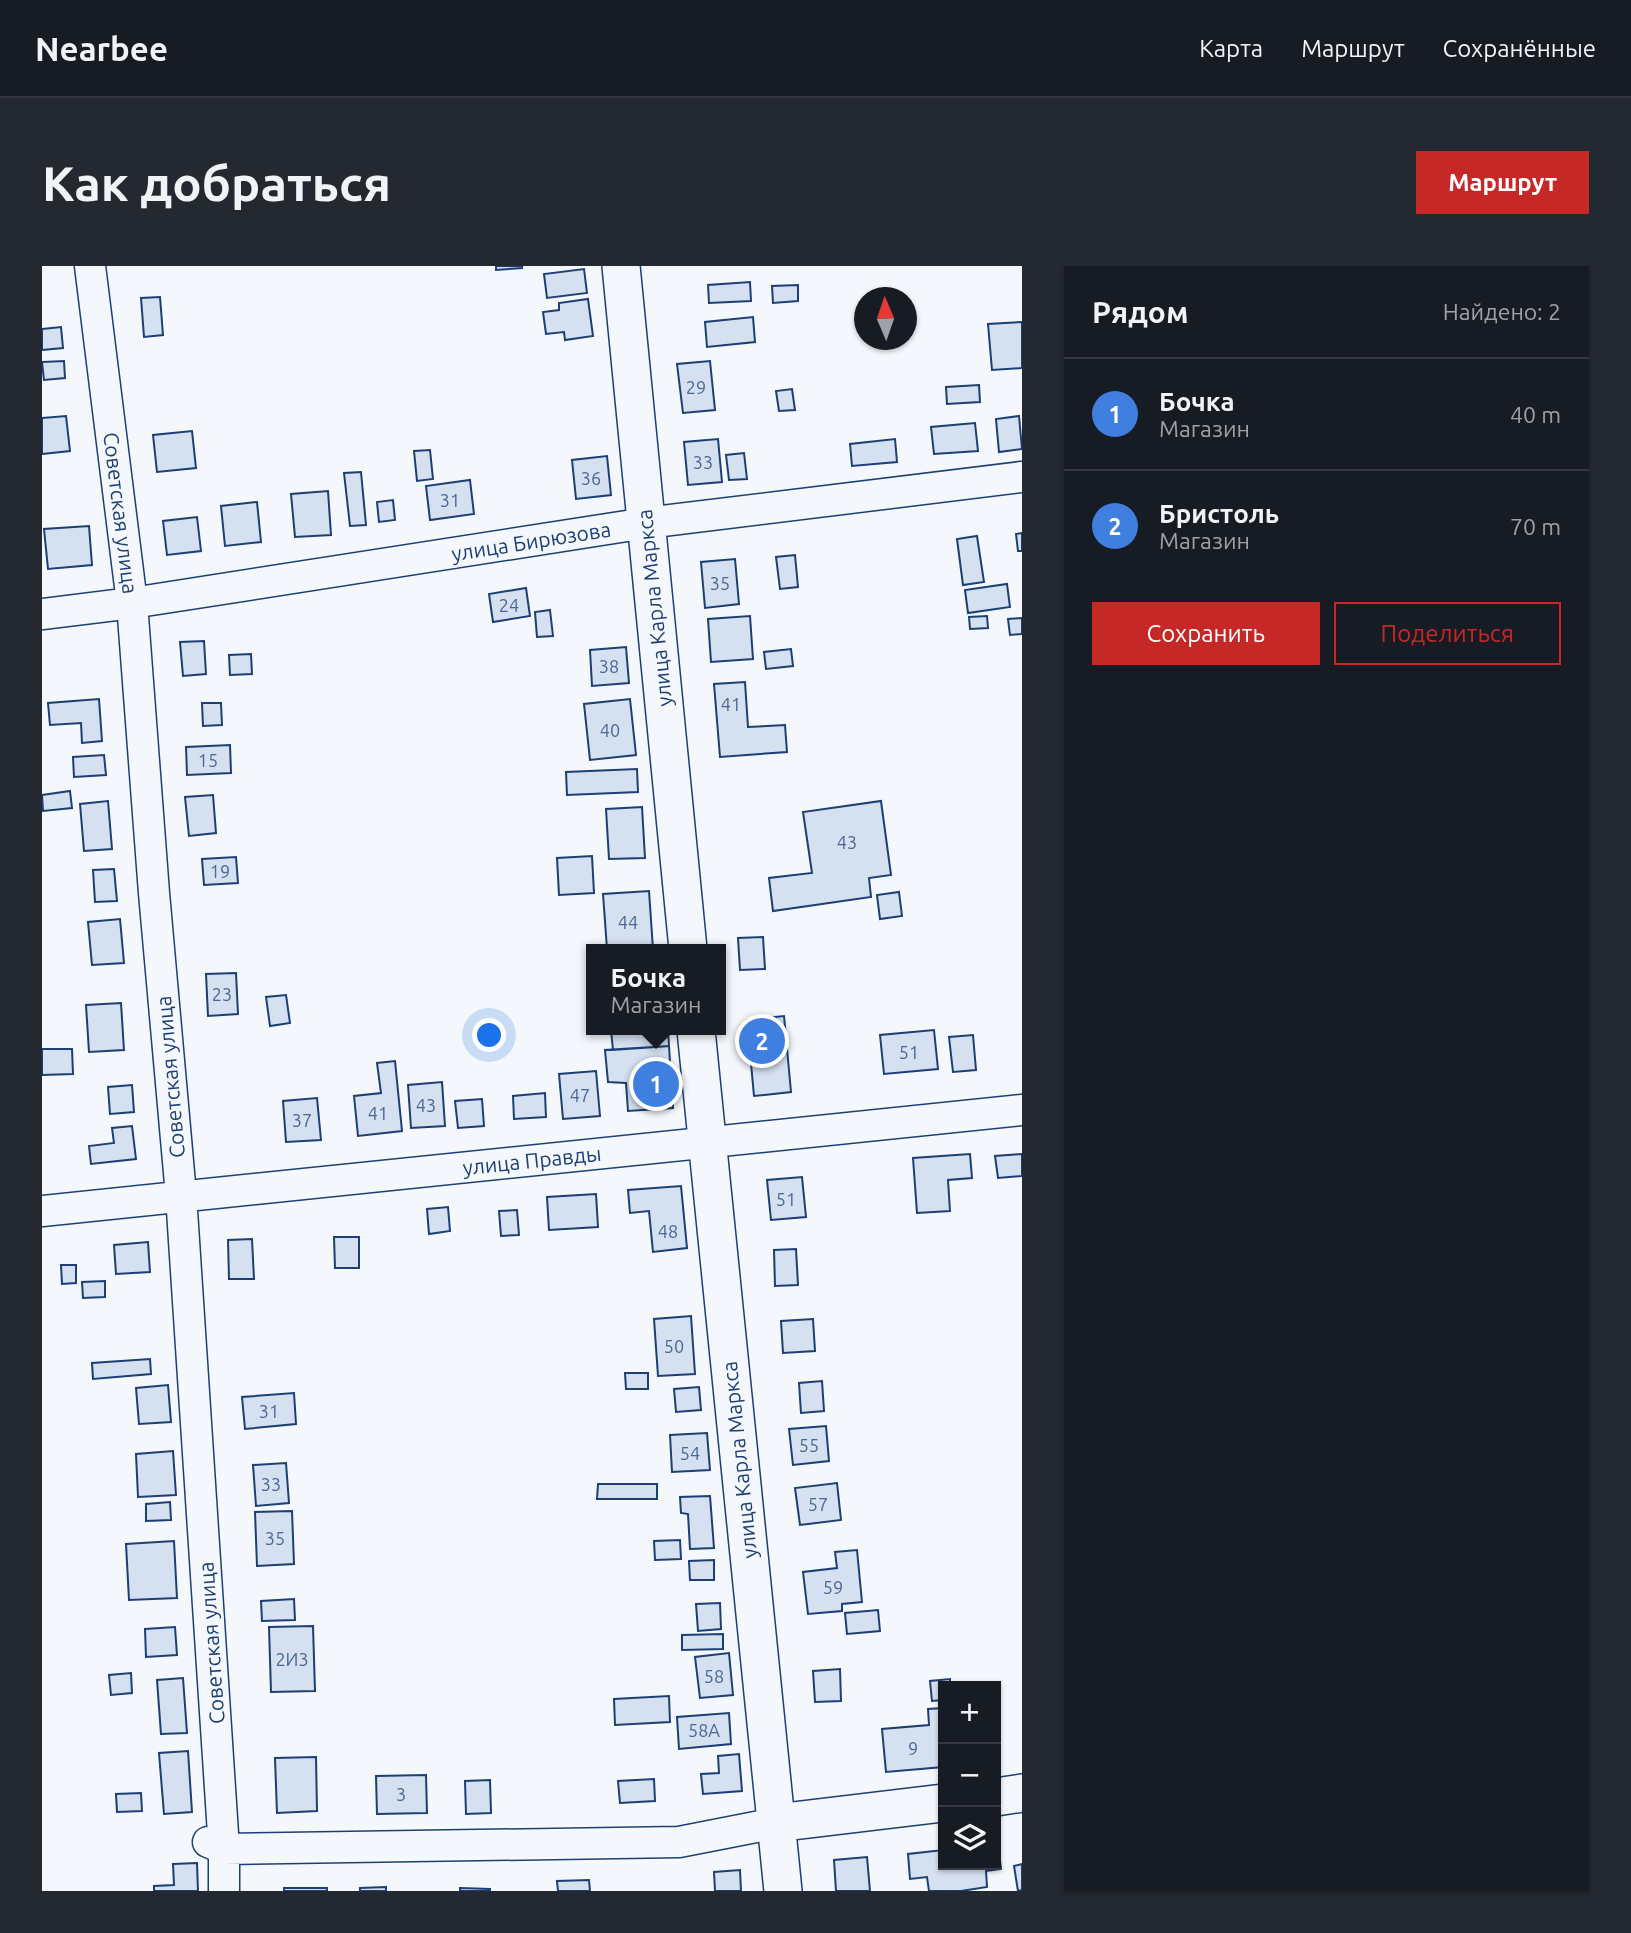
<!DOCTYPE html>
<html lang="ru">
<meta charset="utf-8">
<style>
body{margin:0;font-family:Ubuntu,sans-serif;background:#242831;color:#f1f3f6}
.controls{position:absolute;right:21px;bottom:21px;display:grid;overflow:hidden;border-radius:0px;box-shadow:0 2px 5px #0004}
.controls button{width:63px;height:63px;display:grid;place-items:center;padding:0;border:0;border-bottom:2px solid #363941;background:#171b24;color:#f1f3f6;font:35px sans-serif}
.compass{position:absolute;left:812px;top:21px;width:63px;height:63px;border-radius:50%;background:#171b24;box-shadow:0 2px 5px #0004;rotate:358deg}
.you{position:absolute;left:448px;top:770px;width:24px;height:24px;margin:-18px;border:5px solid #fff;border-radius:50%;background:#1a73e8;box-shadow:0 0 0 10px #1a73e833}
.badge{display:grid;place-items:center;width:46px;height:46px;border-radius:50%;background:#c62828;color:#fff;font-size:23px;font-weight:700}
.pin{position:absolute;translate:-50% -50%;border:4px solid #fff;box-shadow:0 2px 7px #0006}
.popup{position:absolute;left:544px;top:678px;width:140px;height:91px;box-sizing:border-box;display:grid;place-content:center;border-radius:0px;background:#171b24;filter:drop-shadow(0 2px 5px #0005);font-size:23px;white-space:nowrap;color:#9ea1a6}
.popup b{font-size:26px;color:#f1f3f6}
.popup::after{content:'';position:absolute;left:50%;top:100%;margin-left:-14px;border:14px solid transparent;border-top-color:#171b24}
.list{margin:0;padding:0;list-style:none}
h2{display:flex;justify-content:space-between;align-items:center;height:91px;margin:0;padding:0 28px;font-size:30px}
h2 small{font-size:23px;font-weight:400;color:#9ea1a6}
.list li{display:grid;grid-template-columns:46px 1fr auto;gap:21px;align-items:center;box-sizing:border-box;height:112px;padding:0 28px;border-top:2px solid #363941}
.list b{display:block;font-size:26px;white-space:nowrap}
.list p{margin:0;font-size:23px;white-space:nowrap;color:#9ea1a6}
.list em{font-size:23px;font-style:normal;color:#9ea1a6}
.actions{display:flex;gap:14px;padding:21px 28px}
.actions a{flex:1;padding:16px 0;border:2px solid #c62828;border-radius:0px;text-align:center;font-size:24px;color:#c62828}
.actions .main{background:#c62828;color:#fff}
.icon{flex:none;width:38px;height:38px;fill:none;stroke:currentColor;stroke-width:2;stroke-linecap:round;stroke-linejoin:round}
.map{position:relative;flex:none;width:980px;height:1625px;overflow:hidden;border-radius:0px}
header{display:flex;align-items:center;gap:42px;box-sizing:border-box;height:98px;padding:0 35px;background:#171b24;border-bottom:2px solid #363941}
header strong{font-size:33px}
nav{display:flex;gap:38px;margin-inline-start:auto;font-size:24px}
.intro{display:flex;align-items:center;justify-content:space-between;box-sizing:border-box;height:168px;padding:0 42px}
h1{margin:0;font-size:49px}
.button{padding:18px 32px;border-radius:0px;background:#c62828;color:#fff;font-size:24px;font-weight:700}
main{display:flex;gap:42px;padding:0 42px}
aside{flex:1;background:#171b24;border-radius:0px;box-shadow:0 2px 5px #0004}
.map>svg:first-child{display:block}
.building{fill:#d5e0f0;stroke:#1d3f73;stroke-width:2}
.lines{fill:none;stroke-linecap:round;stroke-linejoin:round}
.minor-casing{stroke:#1d3f73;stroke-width:33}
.major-casing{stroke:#1d3f73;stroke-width:40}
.minor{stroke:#f4f7fb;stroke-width:30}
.major{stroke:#f4f7fb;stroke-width:37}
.labels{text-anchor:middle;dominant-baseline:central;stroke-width:5;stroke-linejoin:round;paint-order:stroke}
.number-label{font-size:18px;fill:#4b6792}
.street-label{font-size:21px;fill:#1d3f73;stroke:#f4f7fb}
</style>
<header>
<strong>Nearbee</strong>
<nav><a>Карта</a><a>Маршрут</a><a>Сохранённые</a></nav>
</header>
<div class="intro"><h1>Как добраться</h1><a class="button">Маршрут</a></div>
<main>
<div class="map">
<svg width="980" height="1625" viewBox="0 0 980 1625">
<rect width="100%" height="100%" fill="#f4f7fb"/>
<path class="building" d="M454,0h26v2l-26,2z
M542,3l3,24 -40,5 -3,-24z
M708,16l1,19 -42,2 -1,-18z
M756,19v16l-25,2 -1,-17z
M118,31l3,38 -19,2 -3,-39z
M546,33l5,37 -28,4 -1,-8 -18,2 -3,-22 16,-2v-7z
M711,51l2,25 -48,5 -2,-25z
M980,56v46l-30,2 -4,-46z
M19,61l2,21 -21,2v-21z
M22,95l1,17 -21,2 -2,-18z
M668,95l5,49 -32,3 -6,-49z
M937,119l1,17 -33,2 -1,-17z
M750,123l3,21 -16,1 -3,-20z
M24,150l4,35 -28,3v-36z
M977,150l3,33 -23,3 -3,-33z
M933,157l3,28 -44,3 -3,-27z
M150,165l4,37 -39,4 -4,-37z
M676,173l4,43 -34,3 -4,-43z
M853,173l2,23 -45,4 -2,-22z
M388,184l3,29 -16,2 -3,-30z
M702,187l3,26 -18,1 -3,-25z
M565,190l4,39 -35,4 -4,-39z
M319,206l5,53 -16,1 -6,-53z
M428,214l4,34 -44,6 -4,-34z
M286,225l3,44 -36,2 -4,-43z
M351,234l2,20 -16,2 -2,-20z
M215,236l4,40 -36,4 -4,-40z
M155,251l4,34 -34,4 -4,-34z
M47,260l3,39 -44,4 -4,-40z
M980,267v18h-4l-2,-17z
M935,270l7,46 -21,3 -6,-46z
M753,289l3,32 -18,2 -4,-32z
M693,293l4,45 -34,4 -4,-46z
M965,318l3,23 -42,6 -3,-23z
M484,322l4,28 -37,6 -4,-28z
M508,344l3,26 -16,1 -2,-25z
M708,350l3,43 -42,3 -3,-43z
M945,350l1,12 -18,1 -1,-12z
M980,352v16l-12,1 -2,-16z
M162,375l2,33 -23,2 -3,-34z
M584,381l3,36 -37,3 -2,-36z
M749,383l2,17 -27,3 -2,-17z
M209,388l1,20 -22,1 -1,-20z
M703,416l3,45 37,-2 2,27 -67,5 -6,-73z
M57,433l3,42 -20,2 -1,-20 -31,2 -2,-22z
M588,433l6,56 -46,5 -6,-56z
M160,437h19l1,22 -19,1z
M188,479l1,28 -44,2 -1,-28z
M62,489l2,20 -32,2 -1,-20z
M595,503l1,23 -71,3 -1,-23z
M28,525l2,17 -29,3 -1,-16z
M171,529l3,38 -27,3 -4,-39z
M66,535l4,48 -28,2 -4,-47z
M839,535l10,74 -22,3 2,19 -98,14 -4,-33 43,-5 -9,-61z
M600,541l3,51 -36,1 -3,-50z
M550,590l2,37 -35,2 -2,-37z
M194,591l2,26 -34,2 -2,-26z
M72,603l3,32 -22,1 -2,-32z
M607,625l4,58h-46l-4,-55z
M857,626l3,24 -22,3 -3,-24z
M78,653l4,44 -32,2 -4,-43z
M721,671l2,32 -25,1 -2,-32z
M194,707l2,41 -30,2 -2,-42z
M244,729l4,28 -20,3 -4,-29z
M79,737l3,47 -35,2 -3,-47z
M742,750l7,76 -37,4 -7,-76z
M569,764h57l1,16 -56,4z
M892,764l4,39 -54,5 -4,-39z
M931,769l3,35 -23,2 -4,-35z
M627,780l4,62 -45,3 -2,-28 -18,-1 -3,-32z
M0,783h30l1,25 -31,1z
M353,795l7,70 -44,5 -4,-40 27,-3 -4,-30z
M554,805l4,45 -37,3 -4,-45z
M400,816l3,44 -34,2 -3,-43z
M90,819l2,27 -24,2 -2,-27z
M503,827l1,24 -32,2 -1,-23z
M275,832l4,42 -35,2 -3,-41z
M440,833l2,27 -26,2 -3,-27z
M90,860l4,33 -45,5 -2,-18 25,-3 -2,-15z
M928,888l2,24 -24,2 2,31 -33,2 -4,-55z
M980,888v22l-24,2 -3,-22z
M760,911l4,40 -35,3 -4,-40z
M639,920l6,62 -34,4 -4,-41 -19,2 -2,-23z
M554,928l2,33 -49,3 -2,-33z
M406,941l2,24 -21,3 -2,-25z
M475,944l2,25 -18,1 -2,-25z
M292,971h25v31h-24z
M210,973l2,40h-25l-1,-39z
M106,976l2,30 -34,2 -2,-29z
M754,983l2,36 -23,1 -1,-36z
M19,999h15v18l-14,1z
M63,1015v16l-22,1 -1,-16z
M649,1050l4,58 -37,2 -4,-57z
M771,1053l2,32 -32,2 -2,-32z
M108,1093l1,15 -58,5 -1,-16z
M583,1107h23v16h-22z
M780,1115l2,30 -23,2 -2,-30z
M126,1119l3,37 -32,2 -3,-36z
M657,1121l2,23 -25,2 -2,-23z
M252,1127l2,31 -51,5 -3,-32z
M784,1160l3,35 -36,4 -4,-36z
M665,1167l3,37 -38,2 -2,-37z
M131,1185l3,44 -38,2 -2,-43z
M244,1197l3,40 -33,3 -3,-41z
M795,1217l4,37 -41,5 -5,-37z
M556,1218h59v15h-60z
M668,1230l4,52 -24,1 -2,-35 -7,-1 -1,-16z
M128,1236l1,18 -25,1v-17z
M250,1245l2,53 -37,2 -2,-54z
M638,1274l1,19 -26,1 -1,-19z
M132,1275l3,57 -48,2 -3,-56z
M815,1284l5,52 -20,2v7l-34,3 -5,-42 34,-4 -2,-16z
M672,1294v20h-24l-1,-19z
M252,1333l1,21 -33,1 -1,-20z
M678,1337l1,26 -23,2 -2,-27z
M836,1344l2,21 -33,3 -2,-21z
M271,1360l2,65 -44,1 -2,-65z
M133,1361l2,28 -31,2 -1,-28z
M681,1368v15l-41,1v-15z
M687,1387l4,42 -33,3 -5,-41z
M798,1403l1,32 -26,1 -2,-31z
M89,1407l1,20 -21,2 -2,-20z
M141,1412l4,55 -26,1 -4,-54z
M908,1413v7h-7v14l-11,1 -2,-20z
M627,1430l1,26 -55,3 -1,-26z
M901,1442v59l-57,5 -4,-43 47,-4 -1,-16z
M687,1447l2,31 -52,5 -2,-32z
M146,1485l4,61 -28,2 -5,-61z
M697,1488l3,37 -39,3 -2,-20 18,-1 -1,-17z
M274,1491l1,54 -40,2 -2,-55z
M384,1509l1,38 -50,1 -1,-38z
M612,1513l1,22 -35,2 -2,-22z
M448,1514l1,33 -25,1 -1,-33z
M99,1527l1,18 -25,1 -1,-18z
M954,1578h2l3,25 -15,2 1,16 -26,4h-32l-2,-14 -17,2 -2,-25 35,-4v15h53z
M825,1591l3,34h-34l-2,-31z
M155,1597l1,28h-44v-5l20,-1 -1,-21z
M980,1598v26l-4,1 -4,-25z
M698,1604l1,21h-26l-1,-19z
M547,1614l1,11h-32l-1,-10z
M344,1621v4h-26v-3z
M242,1622h43v3h-43z
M418,1622l30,1v2h-30z"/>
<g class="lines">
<defs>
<path id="minor" d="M48,0l42,337 22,290 27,302 43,654v42
M0,348l90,-11 514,-80 376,-46
M0,945l980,-101
M166,1576l16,7 455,-7 97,-19"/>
<path id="major" d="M579,0l67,683
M654,764l87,861
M954,1531l26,-4
M734,1557l167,-20"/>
</defs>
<use href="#minor" class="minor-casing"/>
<use href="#major" class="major-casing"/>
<use href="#minor" class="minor"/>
<use href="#major" class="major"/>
</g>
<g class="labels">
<g class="number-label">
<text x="654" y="121">29</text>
<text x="661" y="196">33</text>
<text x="549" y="212">36</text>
<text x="408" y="234">31</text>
<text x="678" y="317">35</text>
<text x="467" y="339">24</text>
<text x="567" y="400">38</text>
<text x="689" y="438">41</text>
<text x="568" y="464">40</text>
<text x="166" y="494">15</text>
<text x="805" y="576">43</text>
<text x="178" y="605">19</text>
<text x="586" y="656">44</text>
<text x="180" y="728">23</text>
<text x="867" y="786">51</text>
<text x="538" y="829">47</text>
<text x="384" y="839">43</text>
<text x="336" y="847">41</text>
<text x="260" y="854">37</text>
<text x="744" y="933">51</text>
<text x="626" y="965">48</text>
<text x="632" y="1080">50</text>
<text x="227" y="1145">31</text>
<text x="767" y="1179">55</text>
<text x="648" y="1187">54</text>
<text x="229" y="1218">33</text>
<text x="776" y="1238">57</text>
<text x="233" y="1272">35</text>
<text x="791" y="1321">59</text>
<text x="250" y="1393">2И3</text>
<text x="672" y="1410">58</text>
<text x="662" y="1464">58А</text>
<text x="871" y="1482">9</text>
<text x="359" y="1528">3</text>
</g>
<g class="street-label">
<text transform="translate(79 247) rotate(83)">Советская улица</text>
<text transform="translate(489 275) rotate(-9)">улица Бирюзова</text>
<text transform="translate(612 342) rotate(-96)">улица Карла Маркса</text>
<text transform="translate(128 811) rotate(-95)">Советская улица</text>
<text transform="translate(490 894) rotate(-6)">улица Правды</text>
<text transform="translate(697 1194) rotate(-96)">улица Карла Маркса</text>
<text transform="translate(169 1377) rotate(-94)">Советская улица</text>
</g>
</g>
</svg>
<div class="controls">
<button>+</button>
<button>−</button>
<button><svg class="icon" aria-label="layers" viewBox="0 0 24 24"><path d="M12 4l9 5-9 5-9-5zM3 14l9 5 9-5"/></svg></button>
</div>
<svg class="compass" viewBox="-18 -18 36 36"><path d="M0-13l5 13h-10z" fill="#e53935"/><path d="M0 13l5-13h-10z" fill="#9ea1a6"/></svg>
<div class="you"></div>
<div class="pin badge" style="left:614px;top:818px;background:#3f7fe0">1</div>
<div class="popup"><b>Бочка</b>Магазин</div>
<div class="pin badge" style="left:720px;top:775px;background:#3f7fe0">2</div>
</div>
<aside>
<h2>Рядом<small>Найдено: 2</small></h2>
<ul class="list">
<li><span class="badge" style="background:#3f7fe0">1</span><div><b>Бочка</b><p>Магазин</p></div><em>40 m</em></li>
<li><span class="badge" style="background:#3f7fe0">2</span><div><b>Бристоль</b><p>Магазин</p></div><em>70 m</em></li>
</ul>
<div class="actions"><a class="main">Сохранить</a><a>Поделиться</a></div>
</aside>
</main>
